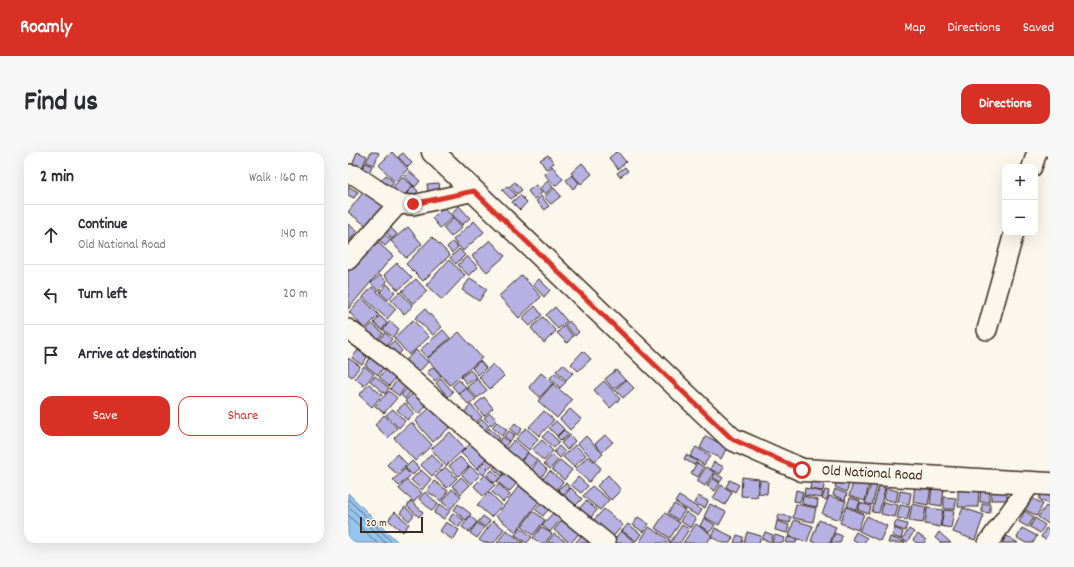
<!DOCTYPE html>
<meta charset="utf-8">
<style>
body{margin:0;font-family:Dekko,sans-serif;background:#f7f7f7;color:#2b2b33}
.controls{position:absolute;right:12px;top:12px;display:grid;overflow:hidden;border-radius:8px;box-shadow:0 4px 16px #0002}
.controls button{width:36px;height:36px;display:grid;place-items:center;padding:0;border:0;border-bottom:1px solid #e1e1e2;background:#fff;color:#2b2b33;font:20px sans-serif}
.scale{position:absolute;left:12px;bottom:10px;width:63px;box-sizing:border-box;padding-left:4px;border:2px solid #3b2a1e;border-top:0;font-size:11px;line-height:14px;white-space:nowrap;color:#3b2a1e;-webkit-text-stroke:3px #fbf7ec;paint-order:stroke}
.stop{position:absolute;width:12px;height:12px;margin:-9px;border:3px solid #d93025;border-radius:50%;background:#fff}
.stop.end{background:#d93025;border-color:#fff;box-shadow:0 1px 4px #0008}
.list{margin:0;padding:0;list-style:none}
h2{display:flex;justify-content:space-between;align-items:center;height:52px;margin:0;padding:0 16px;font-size:17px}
h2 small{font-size:13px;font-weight:400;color:#7c7c81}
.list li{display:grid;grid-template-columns:26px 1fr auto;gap:12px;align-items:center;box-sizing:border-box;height:60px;padding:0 16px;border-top:1px solid #e1e1e2}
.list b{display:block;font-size:15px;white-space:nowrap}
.list p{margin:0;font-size:13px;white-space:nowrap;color:#7c7c81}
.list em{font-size:13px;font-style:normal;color:#7c7c81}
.actions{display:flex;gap:8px;padding:12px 16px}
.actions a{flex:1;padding:9px 0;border:1px solid #d93025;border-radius:12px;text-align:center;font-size:14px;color:#d93025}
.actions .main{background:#d93025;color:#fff}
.icon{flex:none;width:22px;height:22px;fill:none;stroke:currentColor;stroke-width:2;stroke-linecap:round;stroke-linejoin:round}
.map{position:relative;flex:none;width:702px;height:391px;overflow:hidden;border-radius:12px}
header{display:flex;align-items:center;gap:24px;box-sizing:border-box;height:56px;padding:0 20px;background:#d93025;color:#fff}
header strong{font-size:19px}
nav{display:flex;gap:22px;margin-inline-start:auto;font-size:14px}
.intro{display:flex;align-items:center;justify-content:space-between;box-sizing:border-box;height:96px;padding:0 24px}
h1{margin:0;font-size:28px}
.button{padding:10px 18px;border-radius:12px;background:#d93025;color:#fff;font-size:14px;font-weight:700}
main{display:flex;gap:24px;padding:0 24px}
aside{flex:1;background:#fff;border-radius:12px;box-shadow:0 4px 16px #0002}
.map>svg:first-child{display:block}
.water{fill:#93c5ef;stroke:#70879b}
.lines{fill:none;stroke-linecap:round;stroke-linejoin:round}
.shore{stroke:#5e6872;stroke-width:1}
.building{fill:#b6b1e2;stroke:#3b2a1e}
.street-casing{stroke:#3b2a1e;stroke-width:22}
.secondary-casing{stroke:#3b2a1e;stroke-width:25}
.street{stroke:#fbf7ec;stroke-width:19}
.secondary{stroke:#fbf7ec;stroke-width:22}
.route{stroke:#d93025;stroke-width:5}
.labels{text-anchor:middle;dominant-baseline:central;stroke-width:3;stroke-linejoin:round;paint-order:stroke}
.street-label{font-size:15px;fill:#3b2a1e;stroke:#fbf7ec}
</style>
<header>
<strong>Roamly</strong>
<nav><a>Map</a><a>Directions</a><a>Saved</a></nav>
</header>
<div class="intro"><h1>Find us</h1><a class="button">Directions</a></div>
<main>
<aside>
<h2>2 min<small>Walk · 160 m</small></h2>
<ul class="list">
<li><svg class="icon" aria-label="ahead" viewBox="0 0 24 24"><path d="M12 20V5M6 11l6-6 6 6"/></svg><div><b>Continue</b><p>Old National Road</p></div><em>140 m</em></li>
<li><svg class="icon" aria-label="left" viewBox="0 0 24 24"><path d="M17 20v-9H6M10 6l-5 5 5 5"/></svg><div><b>Turn left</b></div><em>20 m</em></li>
<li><svg class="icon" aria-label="arrive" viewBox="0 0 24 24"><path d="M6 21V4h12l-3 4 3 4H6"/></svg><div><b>Arrive at destination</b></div></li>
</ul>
<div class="actions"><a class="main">Save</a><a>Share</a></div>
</aside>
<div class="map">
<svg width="702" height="391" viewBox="0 0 702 391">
<rect width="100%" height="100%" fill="#fbf7ec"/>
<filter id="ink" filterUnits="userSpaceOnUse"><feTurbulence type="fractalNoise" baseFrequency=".025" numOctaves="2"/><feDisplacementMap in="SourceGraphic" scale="8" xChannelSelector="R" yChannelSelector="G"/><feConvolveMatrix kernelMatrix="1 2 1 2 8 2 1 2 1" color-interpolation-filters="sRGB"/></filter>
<g filter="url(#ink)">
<path class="water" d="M0,341l32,32 19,18h-51z"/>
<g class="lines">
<path class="shore" d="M0,347l45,44
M0,354l38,37
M0,363l29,28"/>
</g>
<path class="building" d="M9,0l10,4 -6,14 -9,-4z
M23,0h5l3,1 -5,12 -8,-3z
M44,0l16,17 -13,13 -16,-17z
M268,0h2l8,10 -8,7 -9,-11z
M55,1l9,10 -4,4 -10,-10z
M200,3l6,8 -8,6 -6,-9z
M17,11l7,3 -3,7 -7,-3z
M234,11l10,11 -11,10 -10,-11z
M204,14l11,13 -8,7 -11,-12z
M277,15l3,4 -8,6 -3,-4z
M61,19l11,10 -5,6 -11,-11z
M38,23l8,8 -7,7 -8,-8z
M224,23l7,8 -6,6 -7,-9z
M54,25l11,9 -12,12 -10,-9z
M200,29l5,6 -8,7 -5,-6z
M167,30l7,8 -5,4 -7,-8z
M91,31l1,7 -12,1 -1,-7z
M188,33l6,8 -8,6 -6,-8z
M0,34l10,6 -4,6 -6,-3z
M65,34l5,5 -6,7 -5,-5z
M159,34l9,9 -5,4 -9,-9z
M206,36l7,8 -10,8 -7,-7z
M17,38l19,15 -16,22 -20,-15z
M172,43l7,7 -7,8 -8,-8z
M193,44l8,10 -4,4 -9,-9z
M111,54l11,12 -8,7 -11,-12z
M96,56l9,9 -13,11 -8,-10z
M106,66l8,9 -11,10 -8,-9z
M126,69l10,11 -21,19 -10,-11z
M0,72l9,7 -9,12z
M60,75l14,17 -16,14 -15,-17z
M43,76l6,6 -5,5 -6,-7z
M15,77l30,27 -45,53v-62z
M36,82l7,6 -6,6 -7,-7z
M84,85l18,18 -27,26 -17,-17z
M142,88l15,16 -18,16 -15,-16z
M104,90l6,5 -6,6 -5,-6z
M111,97l6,6 -9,9 -6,-6z
M119,104l11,11 -9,9 -11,-11z
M101,108l16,15 -23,25 -16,-15z
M49,111l15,15 -14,12 -14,-15z
M32,123l7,7 -9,9 -7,-8z
M174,123l19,22 -22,21 -20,-22z
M122,126l17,11 -8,12 -17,-11z
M68,127l11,12 -14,13 -11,-13z
M191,127l11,11 -6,7 -11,-12z
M39,132l8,8 -7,8 -8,-8z
M24,135l24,22 -9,10 -24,-22z
M52,140l13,14 -9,8 -13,-14z
M14,146l17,17 -14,14 -16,-17z
M187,154l7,9 -12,11 -8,-8z
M207,155l12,14 -9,8 -12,-14z
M77,157l17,18 -9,8 -18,-17z
M32,164l7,7 -5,7 -8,-7z
M195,165l13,14 -12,12 -13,-15z
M65,168l16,17 -20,18 -15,-17z
M42,169l9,8 -6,8 -10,-7z
M221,169l10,11 -4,4 -10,-11z
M24,172l11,9 -6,7 -11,-10z
M216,174l9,10 -6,7 -10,-10z
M95,178l7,8 -23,20 -7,-8z
M111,180l23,26 -32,27 -23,-26z
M37,181l7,6 -6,7 -7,-6z
M46,189l8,10 -6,6 -8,-11z
M10,198l9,7 -5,8 -10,-7z
M68,198l12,12 -11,12 -12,-13z
M235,199l8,8 -13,12 -7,-7z
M26,201l13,10 -9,12 -13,-10z
M0,206l12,8 -8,11 -4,-3z
M132,209l6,7 -8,7 -6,-7z
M145,212l11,12 -14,13 -11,-12z
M215,212l10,9 -7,7 -10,-9z
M16,214l10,8 -10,12 -9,-8z
M40,215l10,8 -9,11 -10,-9z
M86,215l7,9 -6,5 -8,-9z
M122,218l7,7 -10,7 -6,-7z
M268,218l9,10 -12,9 -8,-10z
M193,221l12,10 -13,14 -11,-10z
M207,221l11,9 -6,6 -10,-10z
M27,224l14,12 -4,6 -15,-13z
M51,226l8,6 -8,12 -9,-7z
M93,226l12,14 -5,5 -12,-14z
M129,227l10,11 -10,8 -10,-11z
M111,228l7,7 -8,6 -6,-7z
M278,228l8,8 -11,10 -8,-8z
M256,229l16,18 -10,9 -16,-18z
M21,232l13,11 -10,12 -13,-12z
M205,232l19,16 -15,18 -19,-17z
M60,235l4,3 -7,9 -4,-4z
M118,236l10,11 -7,6 -10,-11z
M68,238l13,13 -10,11 -14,-13z
M41,239l8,7 -13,15 -9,-7z
M136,245l9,11 -9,8 -9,-11z
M57,251l9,11 -7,6 -10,-10z
M123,253l11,12 -9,8 -10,-11z
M83,255l19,20 -17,15 -18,-21z
M45,257l12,12 -6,7 -13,-13z
M222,257l11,10 -11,11 -10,-11z
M196,259l10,9 -15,16 -10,-9z
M142,261l7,7 -6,5 -7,-7z
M36,263l13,13 -9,10 -13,-13z
M134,267l7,7 -8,8 -7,-7z
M208,269l8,8 -7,7 -8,-8z
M63,270l21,23 -17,16 -21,-23z
M149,270l10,8 -5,6 -10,-9z
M167,271l7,6 -5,6 -7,-6z
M141,276l11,10 -6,7 -11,-10z
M178,276l12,11 -9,11 -13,-11z
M216,278l5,4 -8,7 -4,-4z
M161,279l6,4 -5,6 -6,-5z
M200,279l11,11 -5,6 -12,-11z
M102,280l15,16 -19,18 -15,-17z
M222,283l5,6 -8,9 -6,-7z
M257,283l8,7 -11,10 -7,-8z
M238,284l17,18 -8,7 -17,-17z
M358,284l21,11 -6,12 -21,-11z
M155,285l6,5 -8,9 -6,-5z
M166,288l14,12 -11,13 -14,-12z
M194,288l11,11 -9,10 -12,-11z
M125,289l15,15 -11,13 -16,-16z
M227,293l11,10 -12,12 -11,-10z
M211,294l6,6 -5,6 -6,-6z
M348,295l14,9 -6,9 -14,-9z
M180,301l9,7 -10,11 -8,-7z
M49,302l10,10 -10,10 -10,-9z
M83,302l12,12 -11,10 -11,-11z
M204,303l6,5 -8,9 -6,-5z
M338,303l11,6 -3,4 -10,-6z
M142,304l6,6 -7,7 -6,-6z
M240,304l13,12 -12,14 -14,-13z
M112,305l9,9 -11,10 -9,-10z
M212,308l12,10 -8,10 -12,-11z
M64,309l7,7 -6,7 -8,-7z
M190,309l9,9 -10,12 -9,-8z
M366,310l10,5 -4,7 -10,-5z
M150,311l8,8 -5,5 -8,-8z
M349,311l7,4 -6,10 -7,-4z
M133,313l7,5 -5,5 -6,-6z
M122,314l10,9 -9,9 -9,-9z
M97,315l12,11 -10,10 -12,-11z
M358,315l8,5 -9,14 -8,-5z
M57,317l6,6 -12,11 -6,-6z
M73,318l10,9 -9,11 -11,-10z
M144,318l8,8 -6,5 -7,-8z
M159,319l11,11 -9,10 -12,-11z
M202,319l13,11 -10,11 -13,-11z
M367,321l8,5 -3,4 -7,-5z
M137,323l10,10 -12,11 -9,-10z
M260,323l13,15 -10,10 -14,-14z
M113,325l9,8 -9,9 -9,-8z
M230,325l10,9 -7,7 -10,-8z
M394,325l17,2 -2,18 -16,-1z
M464,325l13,3 -2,11 -13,-2z
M364,326l8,5 -5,8 -8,-5z
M490,327l11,5 -2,8 -12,-5z
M58,328l16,13 -8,9 -15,-13z
M382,328l9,5 -4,7 -9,-5z
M412,328l8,1 -1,13 -9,-1z
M506,328l15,4 -4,17 -16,-5z
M86,329l14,10 -7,10 -14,-10z
M174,330l20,15 -26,35 -20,-16z
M218,331l4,5 -7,6 -5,-5z
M610,331l21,1 -1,23h-20z
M633,331l9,1 -1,18h-9z
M644,331l15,1v16h-16z
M151,332l11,11 -7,7 -11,-10z
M523,332l6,2 -5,19 -7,-2z
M567,332l16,2 -3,19 -15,-3z
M373,333l11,7 -7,13 -12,-7z
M244,334l17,14 -9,10 -17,-14z
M531,334l6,2 -6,25 -7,-1z
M584,335l12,1 -2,18 -12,-2z
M223,336l11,11 -9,9 -11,-10z
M457,336l18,4 -2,6 -17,-3z
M538,336l12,3 -2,11 -12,-3z
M104,337l9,7 -10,13 -9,-7z
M487,337l12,5 -2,6 -12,-5z
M448,338l7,2 -3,10 -6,-1z
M477,338l4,1 -2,9 -5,-1z
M552,339l11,2 -2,11 -11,-2z
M77,340l13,12 -6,7 -13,-12z
M141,340l13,13 -11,12 -14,-12z
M695,340l7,4v5l-2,3 -9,-5z
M331,344l23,14 -4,6 -23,-14z
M350,344l10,5 -3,7 -11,-5z
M455,344l15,4 -1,7 -15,-3z
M481,344l17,5 -7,19 -17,-6z
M596,345l12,1 -1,11h-11z
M682,345l13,7 -6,12 -13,-7z
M502,346l10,3 -3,9 -10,-4z
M196,347l8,6 -9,11 -8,-7z
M63,349l12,11 -4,5 -12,-11z
M238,349l11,9 -10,12 -11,-10z
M535,350l15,3 -3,12 -14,-3z
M512,351l11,3 -2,8 -11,-4z
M92,352l10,7 -6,8 -10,-6z
M110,352l13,10 -5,6 -12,-10z
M326,352l11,6 -7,10 -10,-7z
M362,352l16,8 -7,13 -15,-8z
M448,352l20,4 -3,14 -20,-4z
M564,352l14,3 -3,16 -14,-2z
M634,352h8v9l-8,-1z
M552,353l10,2 -3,13 -10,-2z
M698,354l4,3v16l-12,-8z
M57,355l9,8 -5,6 -9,-8z
M498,355l18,7 -6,16 -18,-7z
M579,356l16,2 -3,17 -15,-3z
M615,356l21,7 -9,25 -22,-8z
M256,357l19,16 -13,15 -19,-17z
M596,358l10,1 -3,17 -10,-2z
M185,359l12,9 -12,15 -11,-9z
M677,359l9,6 -6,10 -9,-5z
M47,360l14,12 -6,8 -15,-12z
M338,360l10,7 -5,9 -11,-7z
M105,361l11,7 -5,7 -10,-7z
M205,361l8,6 -11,13 -8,-7z
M317,361l15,10 -10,15 -15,-10z
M431,362l12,3 -1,6 -13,-3z
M122,364l7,6 -8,10 -7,-5z
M135,364l7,5 -5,6 -7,-5z
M519,364l20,10 -7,15 -21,-10z
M217,365l16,14 -10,12h-1l-16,-13z
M290,365l11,7 -6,8 -10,-7z
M356,366l11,7 -5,7 -10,-6z
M687,366l10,7 -5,8 -10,-6z
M446,368l19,6 -6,16 -18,-6z
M471,368l17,7 -6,16h-14l-5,-2z
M145,369l11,8 -10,14h-10l-5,-3z
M429,369l12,4 -2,8 -12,-3z
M548,369l11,3 -2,7 -11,-4z
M98,370l13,8 -6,10 -13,-9z
M129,371l7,5 -7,10 -7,-5z
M280,372l13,10 -5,7 -14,-10z
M348,372l16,11 -5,8h-24z
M334,373l7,4 -9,14h-10z
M172,375l12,10 -5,6 -12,-8z
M193,375l11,7 -7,9h-5l-7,-5z
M301,375l21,13 -1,3h-30z
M367,376l18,9 -3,6h-7l-12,-6z
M547,376l8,4 -2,7 -9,-3z
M674,376l15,8 -4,7h-7l-9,-5z
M698,376l4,3v11l-9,-5z
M561,377l5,3 -7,10 -5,-3z
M158,378l18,13h-27z
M273,379l14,11 -1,1h-19l-2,-2z
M399,380l14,4 -2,7h-15z
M417,380l8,3 -2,7 -9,-3z
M508,380l11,6 -3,5h-5l-7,-4z
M591,380l12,11h-10l-6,-5z
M487,381l7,3 -2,7h-9z
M206,382l12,8 -1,1h-18z
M235,382l11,9h-19z
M570,382l8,6 -2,3h-7l-4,-3z
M389,383l6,2 -1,6h-8z
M427,383l10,3 -2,5h-11z
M659,384l11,7h-16z
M440,385l9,2 -1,4h-10z
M542,385l15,5 -1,1h-16z"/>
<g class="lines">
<defs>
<path id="street" d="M684,15l5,-15
M0,22l7,1 43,29 15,1 61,-14
M0,108l50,-56
M0,177l39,29 118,103 101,82
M639,178l27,-97
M640,391l43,-60"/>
<path id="secondary" d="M85,0l299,287 70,31 248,14"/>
</defs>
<use href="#street" class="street-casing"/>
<use href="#secondary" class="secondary-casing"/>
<use href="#street" class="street"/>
<use href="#secondary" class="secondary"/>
</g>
</g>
<g class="lines" filter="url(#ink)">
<path class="route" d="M65,52l61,-13 258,248 70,31"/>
</g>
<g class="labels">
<g class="street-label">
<text transform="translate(524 322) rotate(3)">Old National Road</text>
</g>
</g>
</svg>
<div class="controls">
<button>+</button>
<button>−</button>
</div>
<div class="scale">20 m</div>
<div class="stop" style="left:454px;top:318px"></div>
<div class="stop end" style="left:65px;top:52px"></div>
</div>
</main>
